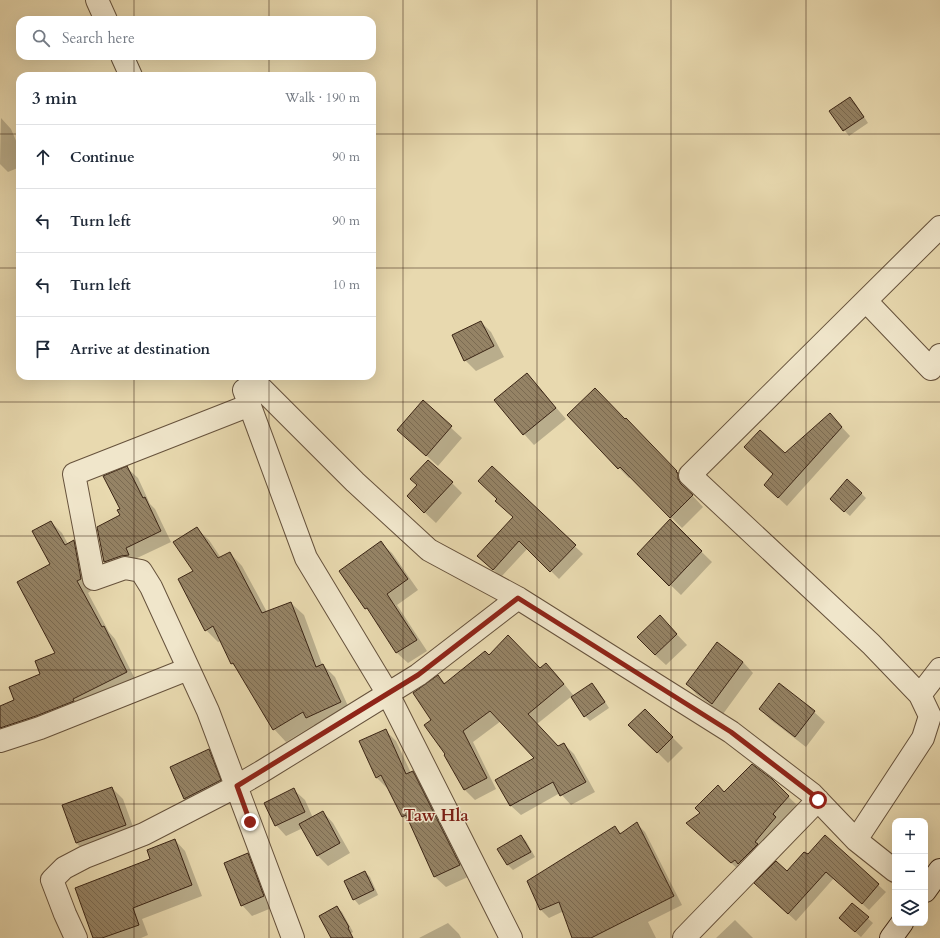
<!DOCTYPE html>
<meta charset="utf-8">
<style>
body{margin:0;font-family:Cardo,serif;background:#f2f2f3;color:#1f2937}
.controls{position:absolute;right:12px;bottom:12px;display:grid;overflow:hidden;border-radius:8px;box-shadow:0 4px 16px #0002}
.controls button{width:36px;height:36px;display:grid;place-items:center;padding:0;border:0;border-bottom:1px solid #e0e1e3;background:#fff;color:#1f2937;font:20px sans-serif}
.stop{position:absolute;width:12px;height:12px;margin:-9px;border:3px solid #8f2418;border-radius:50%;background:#fff}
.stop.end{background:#8f2418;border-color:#fff;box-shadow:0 1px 4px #0008}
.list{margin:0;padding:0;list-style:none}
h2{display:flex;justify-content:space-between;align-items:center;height:52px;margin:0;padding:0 16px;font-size:17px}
h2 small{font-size:13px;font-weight:400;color:#747a83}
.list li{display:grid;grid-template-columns:26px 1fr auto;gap:12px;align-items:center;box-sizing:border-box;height:64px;padding:0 16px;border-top:1px solid #e0e1e3}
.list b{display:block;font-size:15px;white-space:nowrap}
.list em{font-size:13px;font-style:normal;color:#747a83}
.icon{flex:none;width:22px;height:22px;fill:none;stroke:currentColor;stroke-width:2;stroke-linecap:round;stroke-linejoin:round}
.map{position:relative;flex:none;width:940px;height:938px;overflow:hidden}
.search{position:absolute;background:#fff;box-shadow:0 4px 16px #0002;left:16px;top:16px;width:360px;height:44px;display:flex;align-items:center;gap:10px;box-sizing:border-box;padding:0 14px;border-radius:12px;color:#747a83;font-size:15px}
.panel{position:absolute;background:#fff;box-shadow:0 4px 16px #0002;left:16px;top:72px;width:360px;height:308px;border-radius:12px}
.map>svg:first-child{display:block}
.shadow{fill:#0003}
.building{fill:url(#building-back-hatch);stroke:#3b2515}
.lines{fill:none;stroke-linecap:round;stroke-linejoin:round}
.street-casing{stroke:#66523c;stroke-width:24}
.secondary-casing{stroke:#3b2515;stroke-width:24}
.street{stroke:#f0e6cb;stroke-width:22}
.secondary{stroke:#f0e6cb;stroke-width:22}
.route{stroke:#8f2418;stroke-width:5}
.grid{fill:none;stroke:#3b2515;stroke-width:1;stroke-opacity:0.55}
.labels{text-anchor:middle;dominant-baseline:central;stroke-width:3;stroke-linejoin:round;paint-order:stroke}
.quarter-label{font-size:17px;font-weight:bold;fill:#7a1f14;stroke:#f0e6cb}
</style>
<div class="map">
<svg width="940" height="938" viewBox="0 0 940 938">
<defs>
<pattern id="building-back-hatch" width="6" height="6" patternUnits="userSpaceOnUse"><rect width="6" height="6" fill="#958365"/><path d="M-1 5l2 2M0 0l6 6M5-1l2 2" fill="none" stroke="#7b6b52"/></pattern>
</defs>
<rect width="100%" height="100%" fill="#e8d9af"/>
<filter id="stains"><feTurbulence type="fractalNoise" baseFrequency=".005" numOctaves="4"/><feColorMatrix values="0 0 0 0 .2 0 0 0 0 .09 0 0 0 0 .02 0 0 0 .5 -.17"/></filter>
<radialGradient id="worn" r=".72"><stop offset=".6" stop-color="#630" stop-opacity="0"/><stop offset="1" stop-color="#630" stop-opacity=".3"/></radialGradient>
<path class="shadow" d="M850,98l5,5 13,20 -19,13 -19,-25z
M1,118l10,11 9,21v17l-12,5 -8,-8z
M481,322l10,10 13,25 -28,14 -11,-11z
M527,374l39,45 -32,26 -10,-11z
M423,402l39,36 -24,28 -40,-36z
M625,421l12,9 50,52 1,8 3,4 12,13 -21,21 -51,-51 -2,1 -10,-10z
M838,423l12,13 -63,70 -14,-13 1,-19 11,-20z
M492,467l91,87 -24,25 -31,-31 -27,29 -15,-14 28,-45z
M127,468l11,10 12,26 5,5 16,33 -36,17 -20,13 -11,-10 -6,-34 23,-12v-6z
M452,483l10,10 -26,30 -17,-16z
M861,493l5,5 -16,18 -14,-12z
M670,521l42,41 -31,33 -43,-41z
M51,522l11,11 6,11 6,-3 11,11 7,38 -4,3 21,39 6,7 22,44 -126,56 -11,-11v-21l16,-7 25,-26 15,-20z
M196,528l13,12 12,18 9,-5 12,13 25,46 24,-9 13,12 18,49 13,13 17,38 -33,15 -5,-5 -28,17 -12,-13 -35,-58 -8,-8 -10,-22 -3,1 -12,-12 -12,-58z
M381,543l11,10 26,37 -21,15 30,46 -19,12 -11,-10 -25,-39 -6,-6z
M670,627l17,18 -21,20 -11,-10z
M721,647l22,15 10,11 -30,41 -26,-19 -10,-11z
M489,656l51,13 6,-5 10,10 18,22 18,-12 5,5 12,19 -19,13 -5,-5 -13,-20 -35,28 21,23 6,-3 10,10 21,38 -24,13 -11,-12 -39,22 -11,-10 25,-47 -34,-37 -28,21 23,47 -21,11 -10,-10 -20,-35 2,-1 -15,-34 6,-44 8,8z
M780,685l34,27 11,10 -19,25 -35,-27 -11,-11z
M645,710l38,38 -15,15 -38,-38z
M385,730l11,11 15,32 2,-1 10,11 47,93 -24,11 -11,-10 -23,-52 -9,-9 -14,-29 -2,1 -11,-11z
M209,751l10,10 12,30 -36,18 -10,-10 -14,-31z
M771,780l26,25 -57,66 -44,-40 6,-18 22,-20z
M112,788l11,11 13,36 -49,18 -11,-10z
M294,790l11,10 8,18 10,-6 10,11 17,30 -22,13 -11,-11 -14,-27 -17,8 -10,-11z
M637,824l8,8 37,73 -34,17 8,16h-83l-9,-27 -15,7 -9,-9 75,-82 7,7z
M521,836l5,5 9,16 -22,13 -5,-5 -9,-16z
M825,837l61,55 -17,18 -35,-32 -38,43 -33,-30 45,-35z
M175,840l10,11 17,45 -60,23 6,16 -7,3h-47z
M248,854l10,11 16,42 -22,9 -10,-11z
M365,872l5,5 8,18 -19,10 -5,-6z
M852,904l21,19 -12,14 -16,-14z
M337,907l5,5 11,20 -10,6h-10z
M735,920l18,18h-37z
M448,923l11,11 2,4h-42z"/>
<path class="building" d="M850,97l14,20 -21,14 -14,-20z
M481,321l13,25 -30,15 -12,-26z
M527,373l29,35 -33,27 -29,-35z
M595,388l30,31 1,-1 51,53 -1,1 2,1v6l3,5 12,11 -23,23 -50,-51 -2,2 -51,-54z
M423,400l29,26 -26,30 -29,-26z
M830,413l12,14 -64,71 -14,-13 9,-11 -29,-27 16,-17 25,23z
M428,460l25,22 -29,31 -17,-17 10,-11 -7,-6z
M127,466l16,32 2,-1 16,34 -35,17 3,7 -8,1 -17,6 -7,-35 23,-12 -3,-5 3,-1 -17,-33z
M492,466l84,79 -26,27 -31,-31 -26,29 -16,-14 36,-39 -18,-16 2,-2 -19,-18z
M847,479l15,14 -18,19 -14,-13z
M670,519l32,32 -33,35 -32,-32z
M51,521l14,24 9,-5 7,39 -4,2 25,46 2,-1 23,46 -54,27 1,2 -38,15 -36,12v-22l14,-6 -5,-13 31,-13 -5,-13 20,-8 -38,-71 33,-18 -18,-33z
M197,527l21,31 12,-6 32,61 29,-11 25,65 7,-3 18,38 -35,16 -3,-6 -30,18 -40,-67 -2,1 -18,-38 -8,5 -27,-52 15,-8 -20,-29z
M381,541l27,38 -21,15 30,46 -21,13 -29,-45 -2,1 -26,-38z
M660,615l17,19 -22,21 -18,-18z
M508,635l32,33 6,-5 18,21 -36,30 30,32 6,-3 22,39 -26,14 -7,-14 -43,24 -15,-26 39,-22 -44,-47 -27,20 24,47 -23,12 -20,-35 1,-1 -21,-29 7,-5 -18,-27 25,-18 6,9 41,-33 4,4z
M717,642l26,20 -31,42 -26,-20z
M592,683l13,19 -21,15 -13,-20z
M779,683l36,28 -20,26 -36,-28z
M645,709l28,28 -16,16 -29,-28z
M386,729l20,45 7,-3 47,94 -26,12 -28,-62 -4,2 -21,-42 -5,3 -17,-37z
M209,749l12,31 -37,19 -14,-32z
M752,764l20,15 17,17 -16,18 3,3 -21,25 3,2 -20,20 -3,-4 -4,3 -45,-40 14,-10 -5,-5 23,-23 6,7z
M112,787l14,38 -50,18 -14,-38z
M294,788l11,24 -30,14 -11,-23z
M323,811l17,32 -23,13 -18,-32z
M637,822l37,74 -83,42h-19l-13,-36 -19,8 -13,-29 88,-55 5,8z
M521,835l10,17 -24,13 -10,-16z
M825,835l54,49 -17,20 -36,-32 -38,42 -34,-31 22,-22 11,10 17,-19 4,2z
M175,839l17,46 -59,23 6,17 -37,13h-9l-18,-50 75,-29 -3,-9z
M248,853l16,43 -23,10 -17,-43z
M365,871l9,19 -21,10 -9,-19z
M852,903l17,14 -14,15 -16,-14z
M337,906l12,21 -1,1 5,10h-22l-12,-22z"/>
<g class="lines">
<defs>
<path id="street" d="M97,0l9,20
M122,56l9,20
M866,301l65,68 9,-14
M249,376l106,106 74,68 89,48 213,134 81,62 44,46 39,31
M244,390l62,168 82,136 123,244
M250,405l-176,69 20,105 31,-11 16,3 10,16 57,124 85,227
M920,695l20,-26
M0,741l40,-13 148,-59
M856,840l67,-102 7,-22 -10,-21 -49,-51 -181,-169 250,-248
M76,938l-11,-24 -13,-34 12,-12 21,-11 59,-23 93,-48 24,-14 157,-97 100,-77
M684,938l134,-138"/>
<path id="secondary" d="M925,891l15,-21
M891,938l11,-15"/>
</defs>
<use href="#street" class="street-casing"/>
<use href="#secondary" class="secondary-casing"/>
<use href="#street" class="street"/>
<use href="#secondary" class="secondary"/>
</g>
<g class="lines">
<path class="route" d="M250,822l-13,-36 181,-111 100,-77 213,134 81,62 6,6"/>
</g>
<path class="grid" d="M134,0v20M269,0v20M403,0v938M537,0v938M671,0v938M806,0v938M134,56v20M269,56v20M0,134h20M372,134h568M0,268h20M372,268h568M134,376v562M269,376v562M0,402h940M0,536h940M0,670h940M0,804h940"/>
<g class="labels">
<g class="quarter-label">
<text x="436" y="815">Taw Hla</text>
</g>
</g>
<rect width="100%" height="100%" filter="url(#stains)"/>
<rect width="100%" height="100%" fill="url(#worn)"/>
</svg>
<div class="controls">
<button>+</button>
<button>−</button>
<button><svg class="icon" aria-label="layers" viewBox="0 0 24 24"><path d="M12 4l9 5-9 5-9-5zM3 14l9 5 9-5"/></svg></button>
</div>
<div class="stop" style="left:818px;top:800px"></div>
<div class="stop end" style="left:250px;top:822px"></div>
<div class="search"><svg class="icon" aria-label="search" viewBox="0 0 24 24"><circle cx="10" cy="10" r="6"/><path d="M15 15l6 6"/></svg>Search here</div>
<section class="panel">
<h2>3 min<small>Walk · 190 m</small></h2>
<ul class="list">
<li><svg class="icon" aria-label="ahead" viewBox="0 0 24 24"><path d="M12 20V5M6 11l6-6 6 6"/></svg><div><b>Continue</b></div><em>90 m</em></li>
<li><svg class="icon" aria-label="left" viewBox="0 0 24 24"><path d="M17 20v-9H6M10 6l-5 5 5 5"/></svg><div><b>Turn left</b></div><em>90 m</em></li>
<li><svg class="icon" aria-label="left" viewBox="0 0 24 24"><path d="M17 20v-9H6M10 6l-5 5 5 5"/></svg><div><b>Turn left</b></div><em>10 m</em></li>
<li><svg class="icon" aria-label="arrive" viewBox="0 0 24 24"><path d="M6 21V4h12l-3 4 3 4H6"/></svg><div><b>Arrive at destination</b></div></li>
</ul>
</section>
</div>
